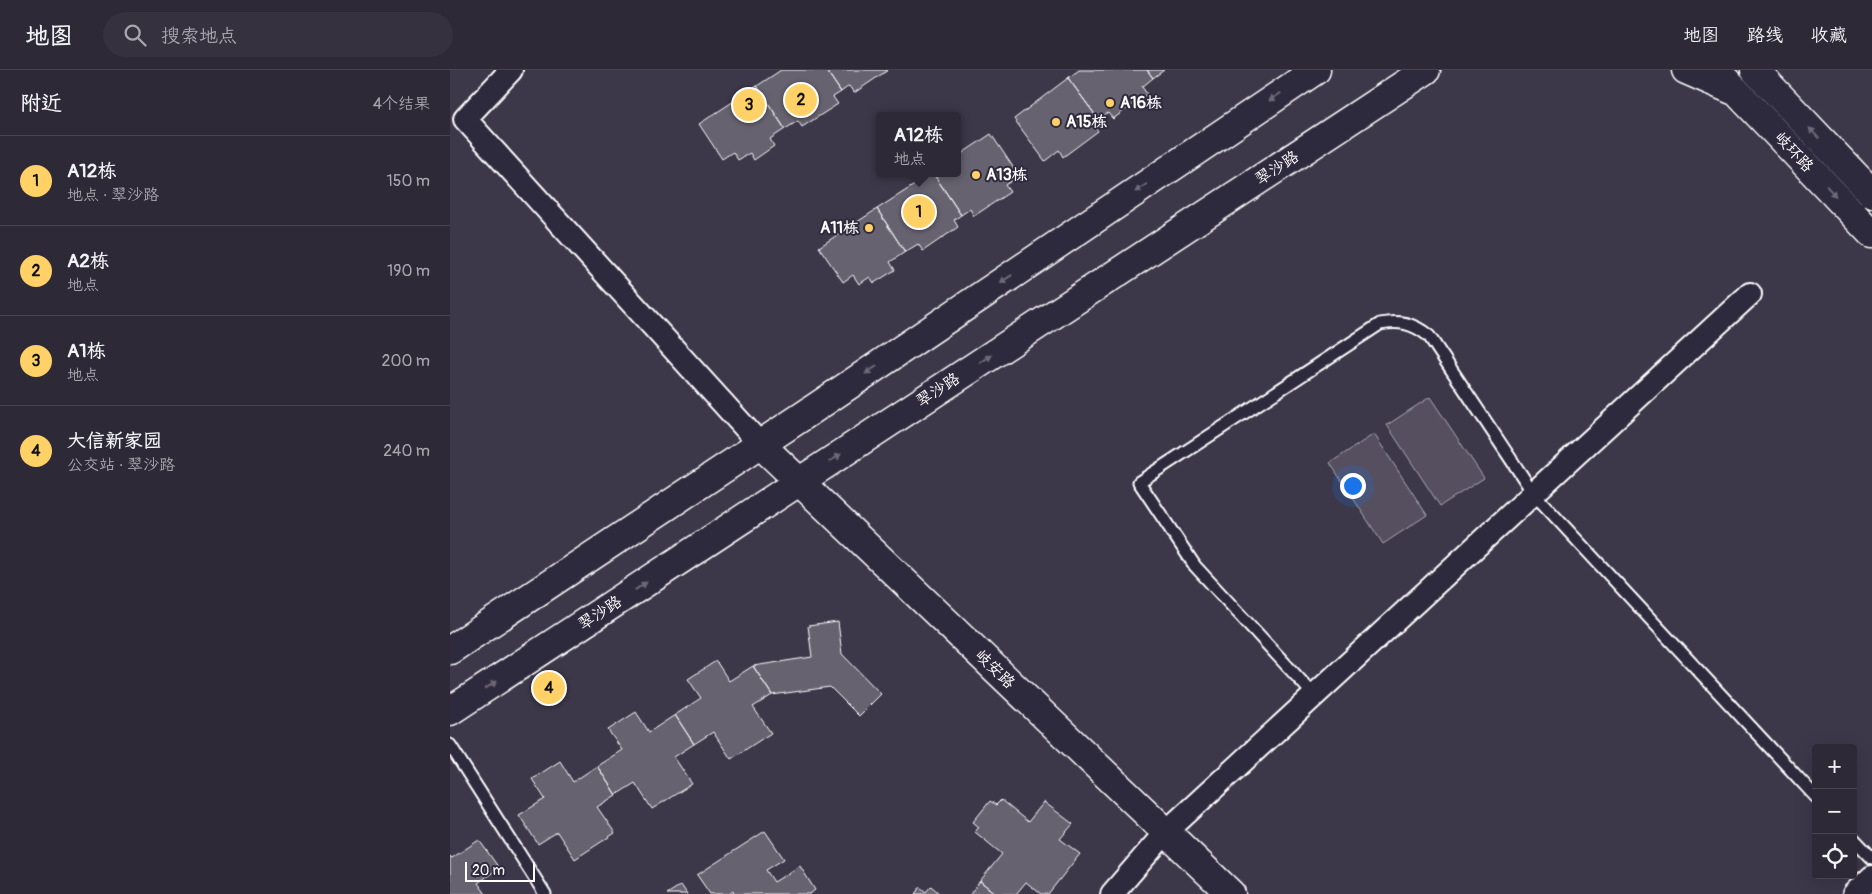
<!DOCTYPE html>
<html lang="zh">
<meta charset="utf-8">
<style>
body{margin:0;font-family:Pangolin,"LXGW WenKai TC",sans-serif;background:#35313f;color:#f1f3f6}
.controls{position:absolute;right:15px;bottom:15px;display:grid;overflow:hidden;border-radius:5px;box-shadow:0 5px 20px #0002}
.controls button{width:45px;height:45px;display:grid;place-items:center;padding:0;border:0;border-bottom:1px solid #484552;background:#2d2937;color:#f1f3f6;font:25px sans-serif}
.scale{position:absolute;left:15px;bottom:12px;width:70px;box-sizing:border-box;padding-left:5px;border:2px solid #fff;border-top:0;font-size:14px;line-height:18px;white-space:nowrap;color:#fff;-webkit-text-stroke:4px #2f2a3d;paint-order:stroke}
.you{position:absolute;left:902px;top:415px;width:18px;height:18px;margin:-12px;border:4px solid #fff;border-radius:50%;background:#1a73e8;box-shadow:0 0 0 8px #1a73e833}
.badge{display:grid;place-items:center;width:32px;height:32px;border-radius:50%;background:#ffd166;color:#111;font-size:16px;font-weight:700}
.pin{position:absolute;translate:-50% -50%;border:2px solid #fff;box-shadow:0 1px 5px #0006}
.popup{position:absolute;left:426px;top:42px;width:85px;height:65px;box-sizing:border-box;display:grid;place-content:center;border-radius:5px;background:#2d2937;filter:drop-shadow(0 1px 4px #0005);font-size:16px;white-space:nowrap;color:#a7a6ad}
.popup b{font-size:19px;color:#f1f3f6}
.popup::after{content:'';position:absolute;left:50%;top:100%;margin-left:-10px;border:10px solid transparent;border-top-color:#2d2937}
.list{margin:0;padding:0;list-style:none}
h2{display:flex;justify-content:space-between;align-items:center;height:65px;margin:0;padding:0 20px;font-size:21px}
h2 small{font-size:16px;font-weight:400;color:#a7a6ad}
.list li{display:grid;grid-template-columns:32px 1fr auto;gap:15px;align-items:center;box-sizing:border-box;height:90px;padding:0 20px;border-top:1px solid #484552}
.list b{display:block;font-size:19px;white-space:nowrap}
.list p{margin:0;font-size:16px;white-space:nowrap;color:#a7a6ad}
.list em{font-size:16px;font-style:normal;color:#a7a6ad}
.icon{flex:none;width:28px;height:28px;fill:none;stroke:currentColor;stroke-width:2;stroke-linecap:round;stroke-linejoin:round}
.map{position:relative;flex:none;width:1422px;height:824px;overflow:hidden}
header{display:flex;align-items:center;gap:30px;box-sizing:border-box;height:70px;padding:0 25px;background:#2d2937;border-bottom:1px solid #484552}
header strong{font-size:24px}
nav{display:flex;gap:28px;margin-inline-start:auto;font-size:18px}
.search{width:350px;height:45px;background:#35313f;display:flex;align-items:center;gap:12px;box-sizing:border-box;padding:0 18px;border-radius:28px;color:#a7a6ad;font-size:19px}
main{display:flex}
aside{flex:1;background:#2d2937}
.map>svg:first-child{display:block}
.pitch{fill:#555060;stroke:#aaa8b0}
.building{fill:#666270;stroke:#fff}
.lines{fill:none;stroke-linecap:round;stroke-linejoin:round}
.lane-casing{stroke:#fff;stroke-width:15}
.street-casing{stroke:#fff;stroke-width:26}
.secondary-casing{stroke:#fff;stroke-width:31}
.lane{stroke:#2f2a3d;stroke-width:11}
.street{stroke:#2f2a3d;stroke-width:22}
.secondary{stroke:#2f2a3d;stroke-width:28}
.oneway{fill:#6d6a77}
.poi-dot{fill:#ffd166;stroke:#2f2a3d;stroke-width:2}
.labels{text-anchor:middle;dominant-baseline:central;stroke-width:4;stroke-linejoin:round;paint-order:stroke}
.poi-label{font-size:16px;font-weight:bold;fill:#fff;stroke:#2f2a3d;text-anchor:start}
.street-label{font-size:16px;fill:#fff;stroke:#2f2a3d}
</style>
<header>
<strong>地图</strong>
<div class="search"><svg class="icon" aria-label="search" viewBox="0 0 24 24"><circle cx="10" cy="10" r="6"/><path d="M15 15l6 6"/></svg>搜索地点</div>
<nav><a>地图</a><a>路线</a><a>收藏</a></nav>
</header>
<main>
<aside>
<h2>附近<small>4个结果</small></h2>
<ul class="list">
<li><span class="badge">1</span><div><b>A12栋</b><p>地点 · 翠沙路</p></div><em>150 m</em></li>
<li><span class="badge">2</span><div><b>A2栋</b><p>地点</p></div><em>190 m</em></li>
<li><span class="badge">3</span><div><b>A1栋</b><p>地点</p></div><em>200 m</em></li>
<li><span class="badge">4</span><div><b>大信新家园</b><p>公交站 · 翠沙路</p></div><em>240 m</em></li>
</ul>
</aside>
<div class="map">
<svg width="1422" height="824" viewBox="0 0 1422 824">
<rect width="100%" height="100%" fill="#3c3749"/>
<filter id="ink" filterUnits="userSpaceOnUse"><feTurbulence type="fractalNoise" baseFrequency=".02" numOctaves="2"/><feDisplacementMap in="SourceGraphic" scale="10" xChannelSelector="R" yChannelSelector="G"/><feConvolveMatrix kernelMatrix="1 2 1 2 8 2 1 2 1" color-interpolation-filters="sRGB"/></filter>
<g filter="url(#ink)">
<path class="pitch" d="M980,327l54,81 -44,28 -53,-81z
M924,364l53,81 -44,29 -53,-81z"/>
<path class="building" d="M331,0h45l15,22 -8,5 5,7 -36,23 -4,-6 -13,8 -28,-43z
M376,0h62l-34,23 -5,-7 -8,6z
M629,0h68l6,8 -11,9 5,7 -34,25 -5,-6 -9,7 -31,-42z
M697,0h17l-11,8z
M618,8l31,42 -6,4 5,7 -35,26 -4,-7 -14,11 -31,-42z
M307,16l28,43 -15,10 4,7 -20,14 -4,-7 -12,7 -5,-8 -11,7 -23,-35z
M541,64l28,42 -14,9 5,7 -36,24 -4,-7 -9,6 -28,-42h25v-17z
M483,103l28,42 -7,5 4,7 -35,24 -5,-7 -13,8 -28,-43z
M427,139l28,43 -15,10 5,8 -21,13 -4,-6 -11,7 -6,-9 -10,7 -24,-35z
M388,552l4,32 39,40 -22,22 -29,-29 -58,8 -19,-29 59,-9 -4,-31z
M266,591l13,20 24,-15 19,29 -19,12 18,26 -40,26 -18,-27 -19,12 -19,-29 26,-17 -13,-19z
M186,642l13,20 26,-17 19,29 -20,13 18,27 -40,25 -17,-26 -19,12 -19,-29 25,-16 -14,-20z
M110,691l13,21 24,-16 19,29 -19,12 18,26 -40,26 -18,-27 -19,12 -19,-29 26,-16 -13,-20z
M551,730l27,22 16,-20 29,22 -13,15 20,15 -32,40h-7l-15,-12 -10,12h-20l-16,-13 22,-27 -27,-22 4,-5 -6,-5 17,-21 6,4z
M315,761l19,28 -18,11 8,12 26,-16 15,24 -5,4h-76l-1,-3 -4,3h-19l-13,-19z
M29,770l20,28 -21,15 8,11h-36v-38l2,2z
M530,811l16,13h-26z
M231,815l6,9h-20z
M481,816l9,8h-25l5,-7 6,5z"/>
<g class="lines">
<defs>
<path id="lane" d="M864,625l-119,-129 -56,-84 241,-158c19,-4 33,-1 49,12l105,158 282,303
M0,675l95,149
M1403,768l19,20"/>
<path id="street" d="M61,0l-46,49 295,325
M662,824l54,-62 584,-538
M1404,824l18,-17"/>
<path id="secondary" d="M1236,0l46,20
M1266,0l156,164
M1305,0l117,123
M310,374l471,450
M0,580l353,-234 513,-346
M0,641l976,-641"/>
</defs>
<use href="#lane" class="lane-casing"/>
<use href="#street" class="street-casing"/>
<use href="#secondary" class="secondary-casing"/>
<use href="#lane" class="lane"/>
<use href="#street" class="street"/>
<use href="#secondary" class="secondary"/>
</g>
<defs><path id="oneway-solid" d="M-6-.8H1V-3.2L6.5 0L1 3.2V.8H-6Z" transform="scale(1.25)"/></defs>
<g class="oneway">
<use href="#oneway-solid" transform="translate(825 27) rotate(146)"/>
<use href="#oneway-solid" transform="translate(1364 63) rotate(-133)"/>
<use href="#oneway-solid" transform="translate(691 118) rotate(146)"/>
<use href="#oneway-solid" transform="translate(1381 121) rotate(47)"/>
<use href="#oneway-solid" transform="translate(556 209) rotate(146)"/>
<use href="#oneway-solid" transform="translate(536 289) rotate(-33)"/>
<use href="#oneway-solid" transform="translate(421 300) rotate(146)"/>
<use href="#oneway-solid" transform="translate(385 388) rotate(-33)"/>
<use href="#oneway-solid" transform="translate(191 516) rotate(-33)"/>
<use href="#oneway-solid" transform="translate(41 615) rotate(-33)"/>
</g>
</g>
<g class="poi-dot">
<circle cx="660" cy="33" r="5"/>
<circle cx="606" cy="52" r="5"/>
<circle cx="526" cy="105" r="5"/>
<circle cx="419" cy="158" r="5"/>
</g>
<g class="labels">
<g class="poi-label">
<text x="670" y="33">A16栋</text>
<text x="616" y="52">A15栋</text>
<text x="536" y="105">A13栋</text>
<text x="409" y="158" text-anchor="end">A11栋</text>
</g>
<g class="street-label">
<text transform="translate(1344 82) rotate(47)">岐环路</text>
<text transform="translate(827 98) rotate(-33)">翠沙路</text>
<text transform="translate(488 320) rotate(-33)">翠沙路</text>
<text transform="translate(150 543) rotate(-33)">翠沙路</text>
<text transform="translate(545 599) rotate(44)">岐安路</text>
</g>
</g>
</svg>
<div class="controls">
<button>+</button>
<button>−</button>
<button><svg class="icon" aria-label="locate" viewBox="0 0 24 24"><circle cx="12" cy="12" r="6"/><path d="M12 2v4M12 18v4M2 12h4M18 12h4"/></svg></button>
</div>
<div class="scale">20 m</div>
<div class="you"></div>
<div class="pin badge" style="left:469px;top:142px">1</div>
<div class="popup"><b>A12栋</b>地点</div>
<div class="pin badge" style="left:351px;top:30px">2</div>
<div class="pin badge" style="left:299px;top:35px">3</div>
<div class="pin badge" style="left:99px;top:618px">4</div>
</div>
</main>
